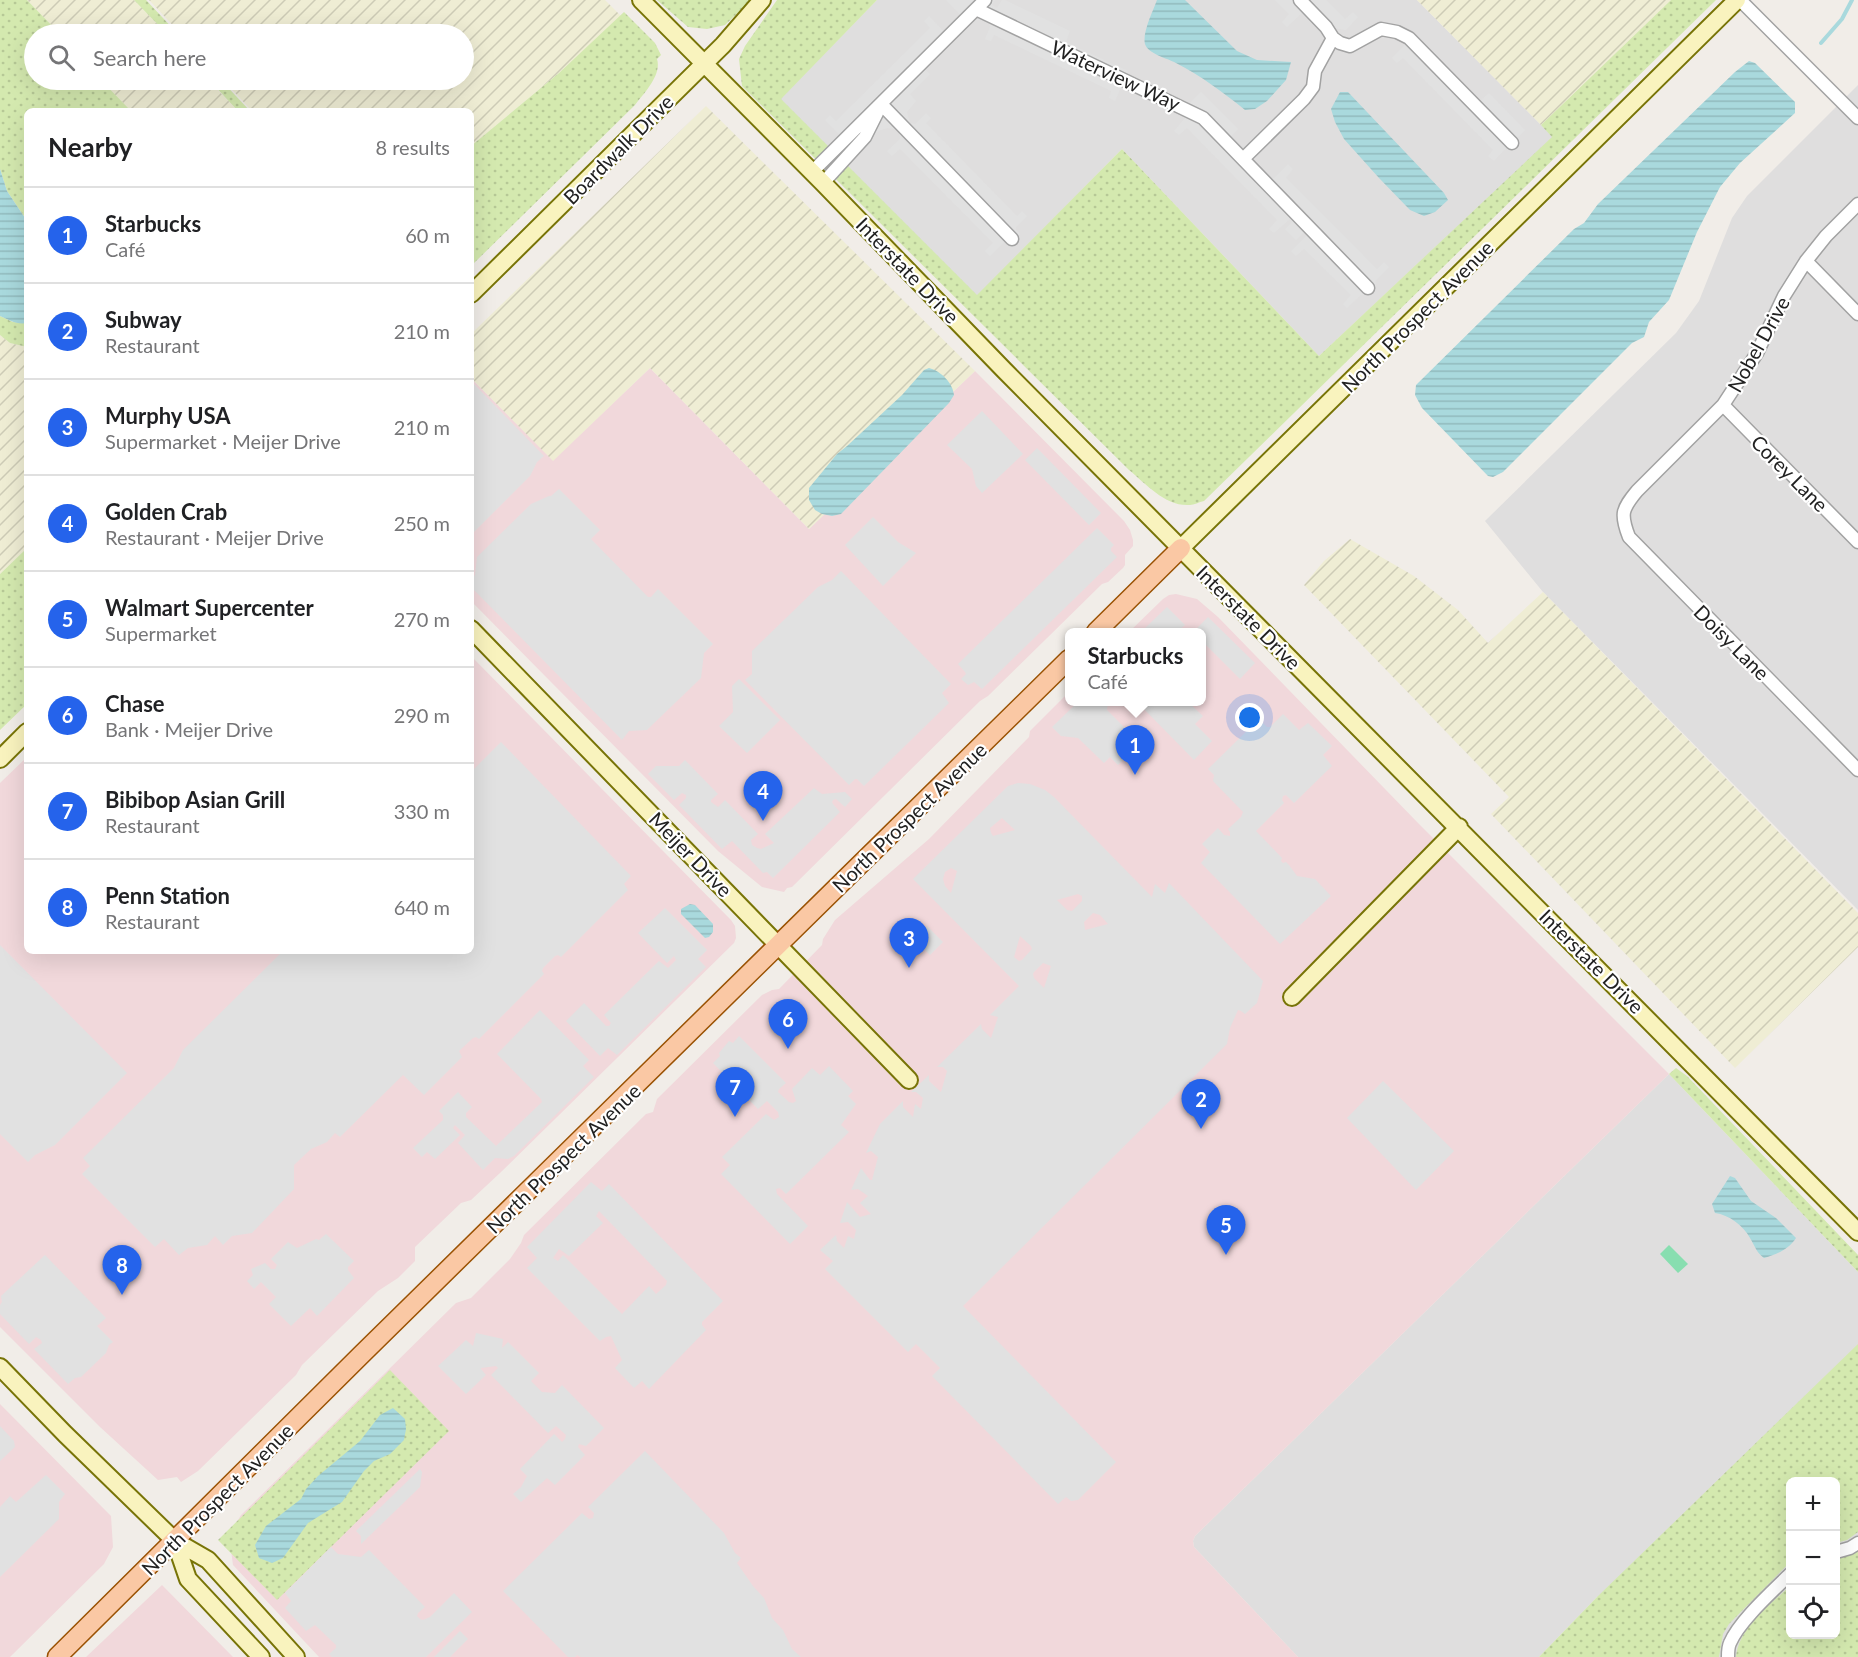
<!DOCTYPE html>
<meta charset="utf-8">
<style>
body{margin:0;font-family:Lato,sans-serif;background:#f2f2f2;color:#202124}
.controls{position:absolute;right:18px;bottom:18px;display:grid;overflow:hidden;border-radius:9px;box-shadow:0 6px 24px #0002}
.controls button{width:54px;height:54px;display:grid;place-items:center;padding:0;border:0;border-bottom:2px solid #e0e0e0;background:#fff;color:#202124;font:30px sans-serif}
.you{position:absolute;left:1250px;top:718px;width:21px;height:21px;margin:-15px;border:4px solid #fff;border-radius:50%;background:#1a73e8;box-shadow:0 0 0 9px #1a73e833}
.badge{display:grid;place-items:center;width:39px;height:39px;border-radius:50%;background:#2563eb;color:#fff;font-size:20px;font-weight:700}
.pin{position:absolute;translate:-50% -50px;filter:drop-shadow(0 2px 3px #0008)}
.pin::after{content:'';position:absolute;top:32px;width:21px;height:18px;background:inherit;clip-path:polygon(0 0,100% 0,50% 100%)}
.popup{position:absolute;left:1065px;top:628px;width:141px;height:78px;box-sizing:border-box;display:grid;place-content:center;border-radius:9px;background:#fff;filter:drop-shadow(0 2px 4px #0005);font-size:20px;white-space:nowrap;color:#757577}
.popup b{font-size:22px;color:#202124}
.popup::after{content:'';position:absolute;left:50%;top:100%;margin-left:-12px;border:12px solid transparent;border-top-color:#fff}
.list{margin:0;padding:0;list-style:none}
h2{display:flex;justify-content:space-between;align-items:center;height:78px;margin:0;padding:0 24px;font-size:26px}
h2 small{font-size:20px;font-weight:400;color:#757577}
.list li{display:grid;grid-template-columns:39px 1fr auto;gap:18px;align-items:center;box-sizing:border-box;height:96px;padding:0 24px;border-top:2px solid #e0e0e0}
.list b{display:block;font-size:22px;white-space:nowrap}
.list p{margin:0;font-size:20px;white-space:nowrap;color:#757577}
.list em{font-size:20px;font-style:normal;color:#757577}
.icon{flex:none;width:33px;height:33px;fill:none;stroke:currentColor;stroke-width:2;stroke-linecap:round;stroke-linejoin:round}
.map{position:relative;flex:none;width:1858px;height:1657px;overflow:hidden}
.search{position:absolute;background:#fff;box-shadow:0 6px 24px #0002;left:24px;top:24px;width:450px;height:66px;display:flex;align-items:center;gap:15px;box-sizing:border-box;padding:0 21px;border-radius:33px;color:#757577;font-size:22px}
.panel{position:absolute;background:#fff;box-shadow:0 6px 24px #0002;left:24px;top:108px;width:450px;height:846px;border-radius:9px}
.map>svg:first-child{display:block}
.residential{fill:#dfdede;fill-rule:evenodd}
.commercial{fill:#f1d8db}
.farmland{fill:url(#farmland-furrows)}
.grass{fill:url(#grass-dots)}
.pitch{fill:#88deb0}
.parking{fill:#e1e1e1;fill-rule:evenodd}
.water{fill:url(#water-rules)}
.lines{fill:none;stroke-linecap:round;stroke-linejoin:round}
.stream{stroke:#a9d9dd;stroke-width:4}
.street-casing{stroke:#a2a2a2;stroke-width:15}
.secondary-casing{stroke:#787407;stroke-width:20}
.primary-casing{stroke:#9a5203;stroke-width:21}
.street{stroke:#fff;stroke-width:12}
.secondary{stroke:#f9f3be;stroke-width:16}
.primary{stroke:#fac8a4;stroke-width:18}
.labels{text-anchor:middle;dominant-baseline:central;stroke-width:4.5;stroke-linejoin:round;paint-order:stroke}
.street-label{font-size:20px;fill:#212121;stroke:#fff}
</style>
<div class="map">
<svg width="1858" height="1657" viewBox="0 0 1858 1657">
<defs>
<pattern id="farmland-furrows" width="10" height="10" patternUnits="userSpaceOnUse" patternTransform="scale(1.5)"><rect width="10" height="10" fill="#efedd4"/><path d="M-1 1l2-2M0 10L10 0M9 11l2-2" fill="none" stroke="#cdcbb6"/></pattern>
<pattern id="grass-dots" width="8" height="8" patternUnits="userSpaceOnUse" patternTransform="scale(1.5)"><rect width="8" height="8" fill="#d4e9af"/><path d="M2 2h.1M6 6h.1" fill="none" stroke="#b6c896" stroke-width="1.8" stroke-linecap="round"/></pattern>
<pattern id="water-rules" width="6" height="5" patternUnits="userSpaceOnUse" patternTransform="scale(1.5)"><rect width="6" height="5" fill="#a9d9dd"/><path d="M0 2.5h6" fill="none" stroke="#91babd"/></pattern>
</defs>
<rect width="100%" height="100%" fill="#f1ede8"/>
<path class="residential" d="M877,0h540l136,137 -234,219 -197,-207 -145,147 -197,-197z
M1858,85v825l-315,-318 -58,-71 191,-188 23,-32 33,-83 15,-22z
M1669,1074l189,198v385h-203l-58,-60 -58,60h-241l-104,-110 -1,-6 2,-5zM1790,1482h46v152h-46z"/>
<path class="commercial" d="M650,368l159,161 166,-158 149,150 6,9 3,10v6l-8,9v10l-2,3 -15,14 -6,2 -114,112 -8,5 -188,186 -5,1 -3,4 -22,-5 -44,-36 -247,-250v-223l82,82z
M1176,594l21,5 21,18 201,207 250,250 -474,462 -2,5 1,6 104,110h-979l-86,-92 -4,-30 12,-20 215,-212 15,-5 39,-39 11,-16 3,-8 122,-121 7,-2 4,-13 105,-104 10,-5 7,-1 43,-44 1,-6 12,-19 94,-81 100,-102 1,-6 39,-39v10h132v-70h-72l34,-33 6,-4z
M471,656l260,264 4,6 1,12 -2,5 -234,230 -29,27 -10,3 -46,44v14l-17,17 -20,13 -76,74 -6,10 -98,96 -17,11 -4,-5 -19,3 -58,-53 -100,-100v-544l27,-26v194h444z
M0,1404l111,112 2,31 -9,17 -94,93h-10z
M162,1585l71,72h-147z"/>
<path class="farmland" d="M27,0h107l33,34h-107z
M149,0h456l16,16 -62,57 -88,73v-35h-219l-29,-31h241v-46h-283z
M1417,0h254l-130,125z
M101,80h107l30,31h-107z
M706,106l269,265 -166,158 -159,-161 -97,93 -82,-83v-44z
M0,335l10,8 17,4v201l-27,26z
M1350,539l64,37 44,34 30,33 55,-51 315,321v34l-123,121 -244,-254 18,-17 -205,-212 20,-24z"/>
<path class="grass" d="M0,0h27l33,34h-26v46h67l30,31h-104v110l-20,-30 -7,-22z
M134,0h12l32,34h-11z
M657,0h94l-26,25 -18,4 -19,-2z
M777,0h100l-96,99 196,196 145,-146 197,207 233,-219 -11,-12 130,-125h45l-512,501c-5,1 -10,4 -14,4 -24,2 -44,-21 -61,-35l-387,-384 -3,-27 6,-13z
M624,12l31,31 6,12 -4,4c5,16 -13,34 -22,46l-164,161v-120l88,-73z
M209,80h12l29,31h-12z
M0,316l13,6 14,1v24l-17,-4 -10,-8z
M27,548v156l-27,26v-156z
M1676,1068l11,8 171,179v17l-189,-198z
M1858,1344v188l-11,8 -11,3v-61h-46v80l-61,62 -6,10 -4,23h-180l58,-60z
M390,1370l59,61 -172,169 -59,-60z
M1858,1551v106h-122c3,-30 34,-52 54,-71v48h46v-74z"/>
<path class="pitch" d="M1669,1245l19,19 -10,9 -18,-19z"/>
<path class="parking" d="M946,0h49l-3,5 5,3 5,-8h3l65,31 -4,11 62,29 -13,30 -6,-3 2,-7 -117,-56 -3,6 -6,-2 5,-12 -1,-6 -9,-2 -5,2 -5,4z
M1275,0h51l19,19 8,-7 5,5 -12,13 -33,-5 -11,-12 -15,14 -5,-5 7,-8z
M929,16l24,25 -28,28 5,5 -20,20 6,7 -9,11 3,11 5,1 11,-11 5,5 -5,5 91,93 5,-5 5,5 -11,11v3l4,4 -10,11 -3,-3h-3l-14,14 -5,-5 8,-8 -93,-94 -8,7 -5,-5 13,-12 -1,-7 -4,-3 -8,-1 -9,3 -21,21 -32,-32 5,-5 6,6 94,-93 -6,-7z
M1415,35l65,66 9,-8 36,37 -7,7 1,3 -10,10 -4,-1 -11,12 -6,-5 5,-6 -90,-92 -6,5 -5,-5z
M1201,92l37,37 -7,7 1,3 39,39h3l14,-14 5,5 -7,9 91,91 7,-7 5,5 -14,14 1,4 -10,10h-5l-14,13 -4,-4 8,-9 -47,-46 -8,7 -5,-5 15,-15v-3h-3l-7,7 -11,-11 7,-7 -2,-3 -16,14 -5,-4 8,-9 -90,-92 -8,7 -5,-4 11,-13 -4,-6z
M471,381l73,75 -7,6 -7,14 -59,59z
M982,411l41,43 -41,39 -6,-7 -4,-17 -25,-24z
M1037,448l64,65 -12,12 -64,-65z
M559,489l41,41 -9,9 57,58h3l7,-8 55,55 -9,9 -3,25 -51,49 -3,3 -18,1 -7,9 -151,-153v-7l4,-5 2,-18 54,-53 18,-8h2z
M873,517l25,25 18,11 -33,33 -38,-41z
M1097,528l17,17 -3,3v3l6,6 -135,132 -8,-7 -6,3 -7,-6 5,-5 -1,-2 -7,-8z
M841,571l110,113 -9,9 7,10 -85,83 -7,-7h-2l-6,6 -104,-105 7,-6v-23l66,-64 14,-7z
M1167,607l18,18 -8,7h-36z
M1208,617l47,46 -15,16 -39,-39v-8h-8z
M739,679l41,41 -33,33 -28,-27 14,-14 -1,-26z
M1078,702h30l-1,8 33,33 -22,22 -8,-8 -6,6 -26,-25 -17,-2 -9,-9z
M1137,702h51l15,14 -8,8 17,17 -18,19z
M1283,714l16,16 9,-7 24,23 -9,9 9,11 -38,37 -8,-8 -3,1 -1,4 2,3 -28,28 26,27 -1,3 2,2 3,-1 3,3 8,11 18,3 16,17 -51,48 -79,-81 9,-11 -8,-8 16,-16 6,7 6,1v-4l-2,-3 13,-12 2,-5 -30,-31 1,-6 -6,-6 51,-50 8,8h3z
M501,742l130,134 -7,8 4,6 -67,67 -3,-2 -3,1 -12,12 -1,3 2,3 -65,65 -3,-2 -3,1 -14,13 3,6 -38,38 -21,-20 -63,62 -5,-4 -8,9 -16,7 -17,16v24l-42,44 -20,3 -9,9 -8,-9 -8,9 -19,3 -9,7 -15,-16 -9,8 -73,-73 8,-8 -7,-8 91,-90 9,-18 100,-99h188v-179z
M685,760l33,34 -7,6v2l7,5 7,-7 33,34 -7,6 1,5 5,3 4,1 13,-6 -9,-9 49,-46 8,6 23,-2 7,7 -7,8 -9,-8 -3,1 -1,2 1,2 7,8 -67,66 -6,-6 -4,1 -31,-32 -10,8 -43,-44 7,-7v-3l-4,-2 -8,7 -26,-26 8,-8h23z
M1018,783l12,1 15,6 9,7 98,100 3,-13 10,9 4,-10 94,98 -6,22 -12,11 -4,-3 -3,-1 -8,18 -3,16 -264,262 153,156 -38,38 -7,1 -5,-4 -8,7 -126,-128 8,-8 -24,-24 -8,8 -83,-83 8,-8 -13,-11 16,-15 1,6 7,7 4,-12 6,3 2,-9 -8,-8 -8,1 7,-21 13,15 11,-3 -11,-11 8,-7 -10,-7 -7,1 10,-22 9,12h2l6,-23 -7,-6 -5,2 14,-29 23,-23v6l10,10 2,-13 6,5 2,-11 -7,-6h-5l18,-17v6l12,11 6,-21 -4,-4h-6l44,-43 1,5 9,9 7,-21 -8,-2 29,-29 -106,-107 95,-93zM1002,818l13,12 -22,6 -2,-3 -1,-5zM951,868l6,3 -6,22 -6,-7 -2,-7 2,-7zM1078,894l4,2v5l-10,10 -5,-1 -10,-10zM1093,913l7,2 8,9 -23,6 -1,-8zM1020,936l11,10 1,3 -10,11 -3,1 -5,-4zM1043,963l8,3 -7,22 -10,-10 -1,-4 1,-2z
M665,908l42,42 -9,9 8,8 -89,88 -9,-7 -8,8 -34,-35 18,-18 22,23h3l2,-3 -7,-8 55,-54 9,7 8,-8 -2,-4 -7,7 -29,-30z
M927,926l16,16 -13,13 -16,-15z
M0,945l127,128 -72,72 -20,10 -7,7 -28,-28z
M540,1010l49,50 -6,6 11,11 -80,79 -6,3 -13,-1 -12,12 -25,-27 7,-8 -10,-10 -2,3 7,7 -25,24 -8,-7 -5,5 -9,-9 30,-28v-5l-4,-4 19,-19 14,15 -6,6v4l30,29 46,-44 -1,-3 -44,-45z
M739,1036l47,47 -7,6 -1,3 11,10 4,1 3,-2 -4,-12 20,-21 8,7 9,-9 24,25 -5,5 8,8 -15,21 8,7 -63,62 -6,-6 -4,1 1,5 31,32 -18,18 -69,-70 9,-9 -8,-8 44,-43 8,6 5,-3 -1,-5 -11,-11 -9,8 -45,-46 7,-7 -1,-3 10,-12 4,2z
M1383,1081l71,70 -38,39 -69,-72z
M591,1182l11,9 7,-7 114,117 -21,21v3l4,5 -57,59 -7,-8 -8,7 -19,-20 7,-8 -11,-24 -5,1 -6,4 -73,-73 10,-10 -10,-11zM599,1211l68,70 -1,4 -10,9 -7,-8 -27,28 -59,-59 -5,6 -5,-3 6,-9 10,7 34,-33 -7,-7z
M326,1234l28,27 -6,6v3l6,8 -37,38 -7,-8 -19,18 -22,-22 7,-7 -15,-15 -7,7 -7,-8 6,-6 -2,-6 14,-6 6,6h4l2,-4 -6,-6 17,-17 9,6 19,-9 3,1z
M45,1255l61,63 -9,8 16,16 -4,3 -3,8 -25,24 -6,1 -7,6 -34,-35 8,-6 -1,-3 -5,-3 -7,7 -29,-30v-9l2,-3 -1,-6z
M476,1333l27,6 -1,9 6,-6 31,31 -8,8 11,11 13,1 7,-8 42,43 -18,18 -7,-2 -1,3 7,8 -30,30 -8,-7 -26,24 -8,-8 8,-7 6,-11 -7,-7 34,-35 8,8 3,-3 1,-4 -10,-9 -8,7 -57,-58 7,-7 -2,-2 -15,2v1l5,6 -20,19 -28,-28 28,-26 7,6z
M0,1426l14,15 1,6 -15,14z
M645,1451l79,82 11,20 6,5 -4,5 16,23 11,12 8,20 11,12 9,19 9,8h-220l-4,-2 -2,2h-7l-65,-66 79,-78 7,6 4,-1 1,-5 -6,-6z
M420,1469l2,3 -2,15 -59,57v-8l-5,-5z
M46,1475l19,19 -6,8v17l-59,58v-70l10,-11 6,6z
M331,1547l7,7 23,3 8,-7 56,57 -7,6 -1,3 3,3 3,1 7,-3 24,-24 18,19 -46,45h-94l-3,-3 7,-6v-3l-21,-20 -9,6 -21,-23 6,-7 -6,-8z
M460,1631l8,8 -18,18h-16z"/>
<path class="water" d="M1157,0h28l52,51 20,9 34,2 -5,18 -19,21 -12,8 -10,1c-22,-18 -44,-34 -69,-47 -9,-5 -28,-9 -31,-19 -3,-11 8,-33 12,-44z
M1749,61l6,2 40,39v11l-55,50 -20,24 -23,45 -28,68 -20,22 -5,15 -12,6 -129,129 -10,5 -5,-1 -66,-68 -7,-13 1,-10 158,-156 10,-6 14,-19 137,-132z
M1340,92h8l96,101 4,7 -13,12 -11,4 -14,-6 -31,-32 -35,-39 -9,-17 -4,-13z
M0,169l7,22 20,30v102c-10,2 -18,-3 -27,-7z
M929,368c12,3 24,15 25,27l-5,8 -108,111 -9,2 -10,-2 -7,-4 -6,-10v-12l28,-34 10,-8 55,-51 22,-25z
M690,904l5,1 18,19v8l-4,5 -4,1 -24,-24v-5z
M1730,1176l5,2 16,23 25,17 20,20c-8,12 -19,16 -32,20 -8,-6 -9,-12 -14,-20 -7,-13 -21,-23 -35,-25l-3,-9z
M393,1408l12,11 1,10 -2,11 -14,14 -16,7 -10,10 -22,31 -34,21 -25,35 -11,5 -13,-5 -4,-13 11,-19 35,-27 5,-10 12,-13 42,-35 20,-26z"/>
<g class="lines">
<path class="stream" d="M1821,43l21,-24 10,-19"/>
<defs>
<path id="street" d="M1300,0l26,27 7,11 7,5 10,3 31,-17 16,3 12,6 103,105
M1740,0l118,118
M976,9l227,109 165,170
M881,104l131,135
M1243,159l61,-60 9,-12 2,-16 18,-33
M812,172l173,-172
M823,183l42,-46 12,-24
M1858,204l-32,32 -20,25 -22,35 -27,57 -34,52 -86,86c-15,18 -17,23 -8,46l229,233
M1806,261l52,53
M1723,405l135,137
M1836,1552l14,-4 8,-5
M1728,1657c0,-5 0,-10 2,-14 9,-22 43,-52 60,-69"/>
<path id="secondary" d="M641,0l182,183 181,187 854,862
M471,294l252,-249 39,-45
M1181,548l556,-548
M471,629l438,451
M0,759l27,-27
M1292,997l167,-170
M0,1367l65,67 110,107 33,19 88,97
M175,1541l13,38 73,78"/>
<path id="primary" d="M1096,632l85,-84
M57,1657l304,-302 708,-696"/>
</defs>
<use href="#street" class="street-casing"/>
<use href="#secondary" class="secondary-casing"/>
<use href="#primary" class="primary-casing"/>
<use href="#street" class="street"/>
<use href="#secondary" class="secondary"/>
<use href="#primary" class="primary"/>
</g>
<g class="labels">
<g class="street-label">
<text transform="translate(1116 75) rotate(25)">Waterview Way</text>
<text transform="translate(618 149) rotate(-45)">Boardwalk Drive</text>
<text transform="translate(908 270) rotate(46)">Interstate Drive</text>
<text transform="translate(1417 316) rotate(-45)">North Prospect Avenue</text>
<text transform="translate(1758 344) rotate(-61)">Nobel Drive</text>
<text transform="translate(1790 473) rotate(45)">Corey Lane</text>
<text transform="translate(1249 617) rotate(45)">Interstate Drive</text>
<text transform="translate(1732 642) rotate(45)">Doisy Lane</text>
<text transform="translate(909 817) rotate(-44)">North Prospect Avenue</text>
<text transform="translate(691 854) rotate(46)">Meijer Drive</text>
<text transform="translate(1592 961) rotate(45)">Interstate Drive</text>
<text transform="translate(563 1158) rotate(-44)">North Prospect Avenue</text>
<text transform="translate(217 1499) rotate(-45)">North Prospect Avenue</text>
</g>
</g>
</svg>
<div class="controls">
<button>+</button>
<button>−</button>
<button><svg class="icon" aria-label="locate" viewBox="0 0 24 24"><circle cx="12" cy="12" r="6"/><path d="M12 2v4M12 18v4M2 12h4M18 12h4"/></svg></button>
</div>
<div class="you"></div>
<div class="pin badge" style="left:1135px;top:775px">1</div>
<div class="popup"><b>Starbucks</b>Café</div>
<div class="pin badge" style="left:1201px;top:1129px">2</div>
<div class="pin badge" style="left:909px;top:968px">3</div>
<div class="pin badge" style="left:763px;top:821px">4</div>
<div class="pin badge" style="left:1226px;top:1255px">5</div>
<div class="pin badge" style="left:788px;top:1049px">6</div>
<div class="pin badge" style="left:735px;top:1117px">7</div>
<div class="pin badge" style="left:122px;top:1295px">8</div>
<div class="search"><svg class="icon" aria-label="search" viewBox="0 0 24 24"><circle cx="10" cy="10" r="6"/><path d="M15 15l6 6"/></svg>Search here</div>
<section class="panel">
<h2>Nearby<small>8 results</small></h2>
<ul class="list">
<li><span class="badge">1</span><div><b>Starbucks</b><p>Café</p></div><em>60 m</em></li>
<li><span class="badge">2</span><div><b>Subway</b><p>Restaurant</p></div><em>210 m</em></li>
<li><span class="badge">3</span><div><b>Murphy USA</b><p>Supermarket · Meijer Drive</p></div><em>210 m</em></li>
<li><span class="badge">4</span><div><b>Golden Crab</b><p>Restaurant · Meijer Drive</p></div><em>250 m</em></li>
<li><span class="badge">5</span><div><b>Walmart Supercenter</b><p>Supermarket</p></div><em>270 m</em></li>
<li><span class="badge">6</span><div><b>Chase</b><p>Bank · Meijer Drive</p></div><em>290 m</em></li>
<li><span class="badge">7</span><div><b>Bibibop Asian Grill</b><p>Restaurant</p></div><em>330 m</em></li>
<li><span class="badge">8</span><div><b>Penn Station</b><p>Restaurant</p></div><em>640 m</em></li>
</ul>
</section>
</div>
